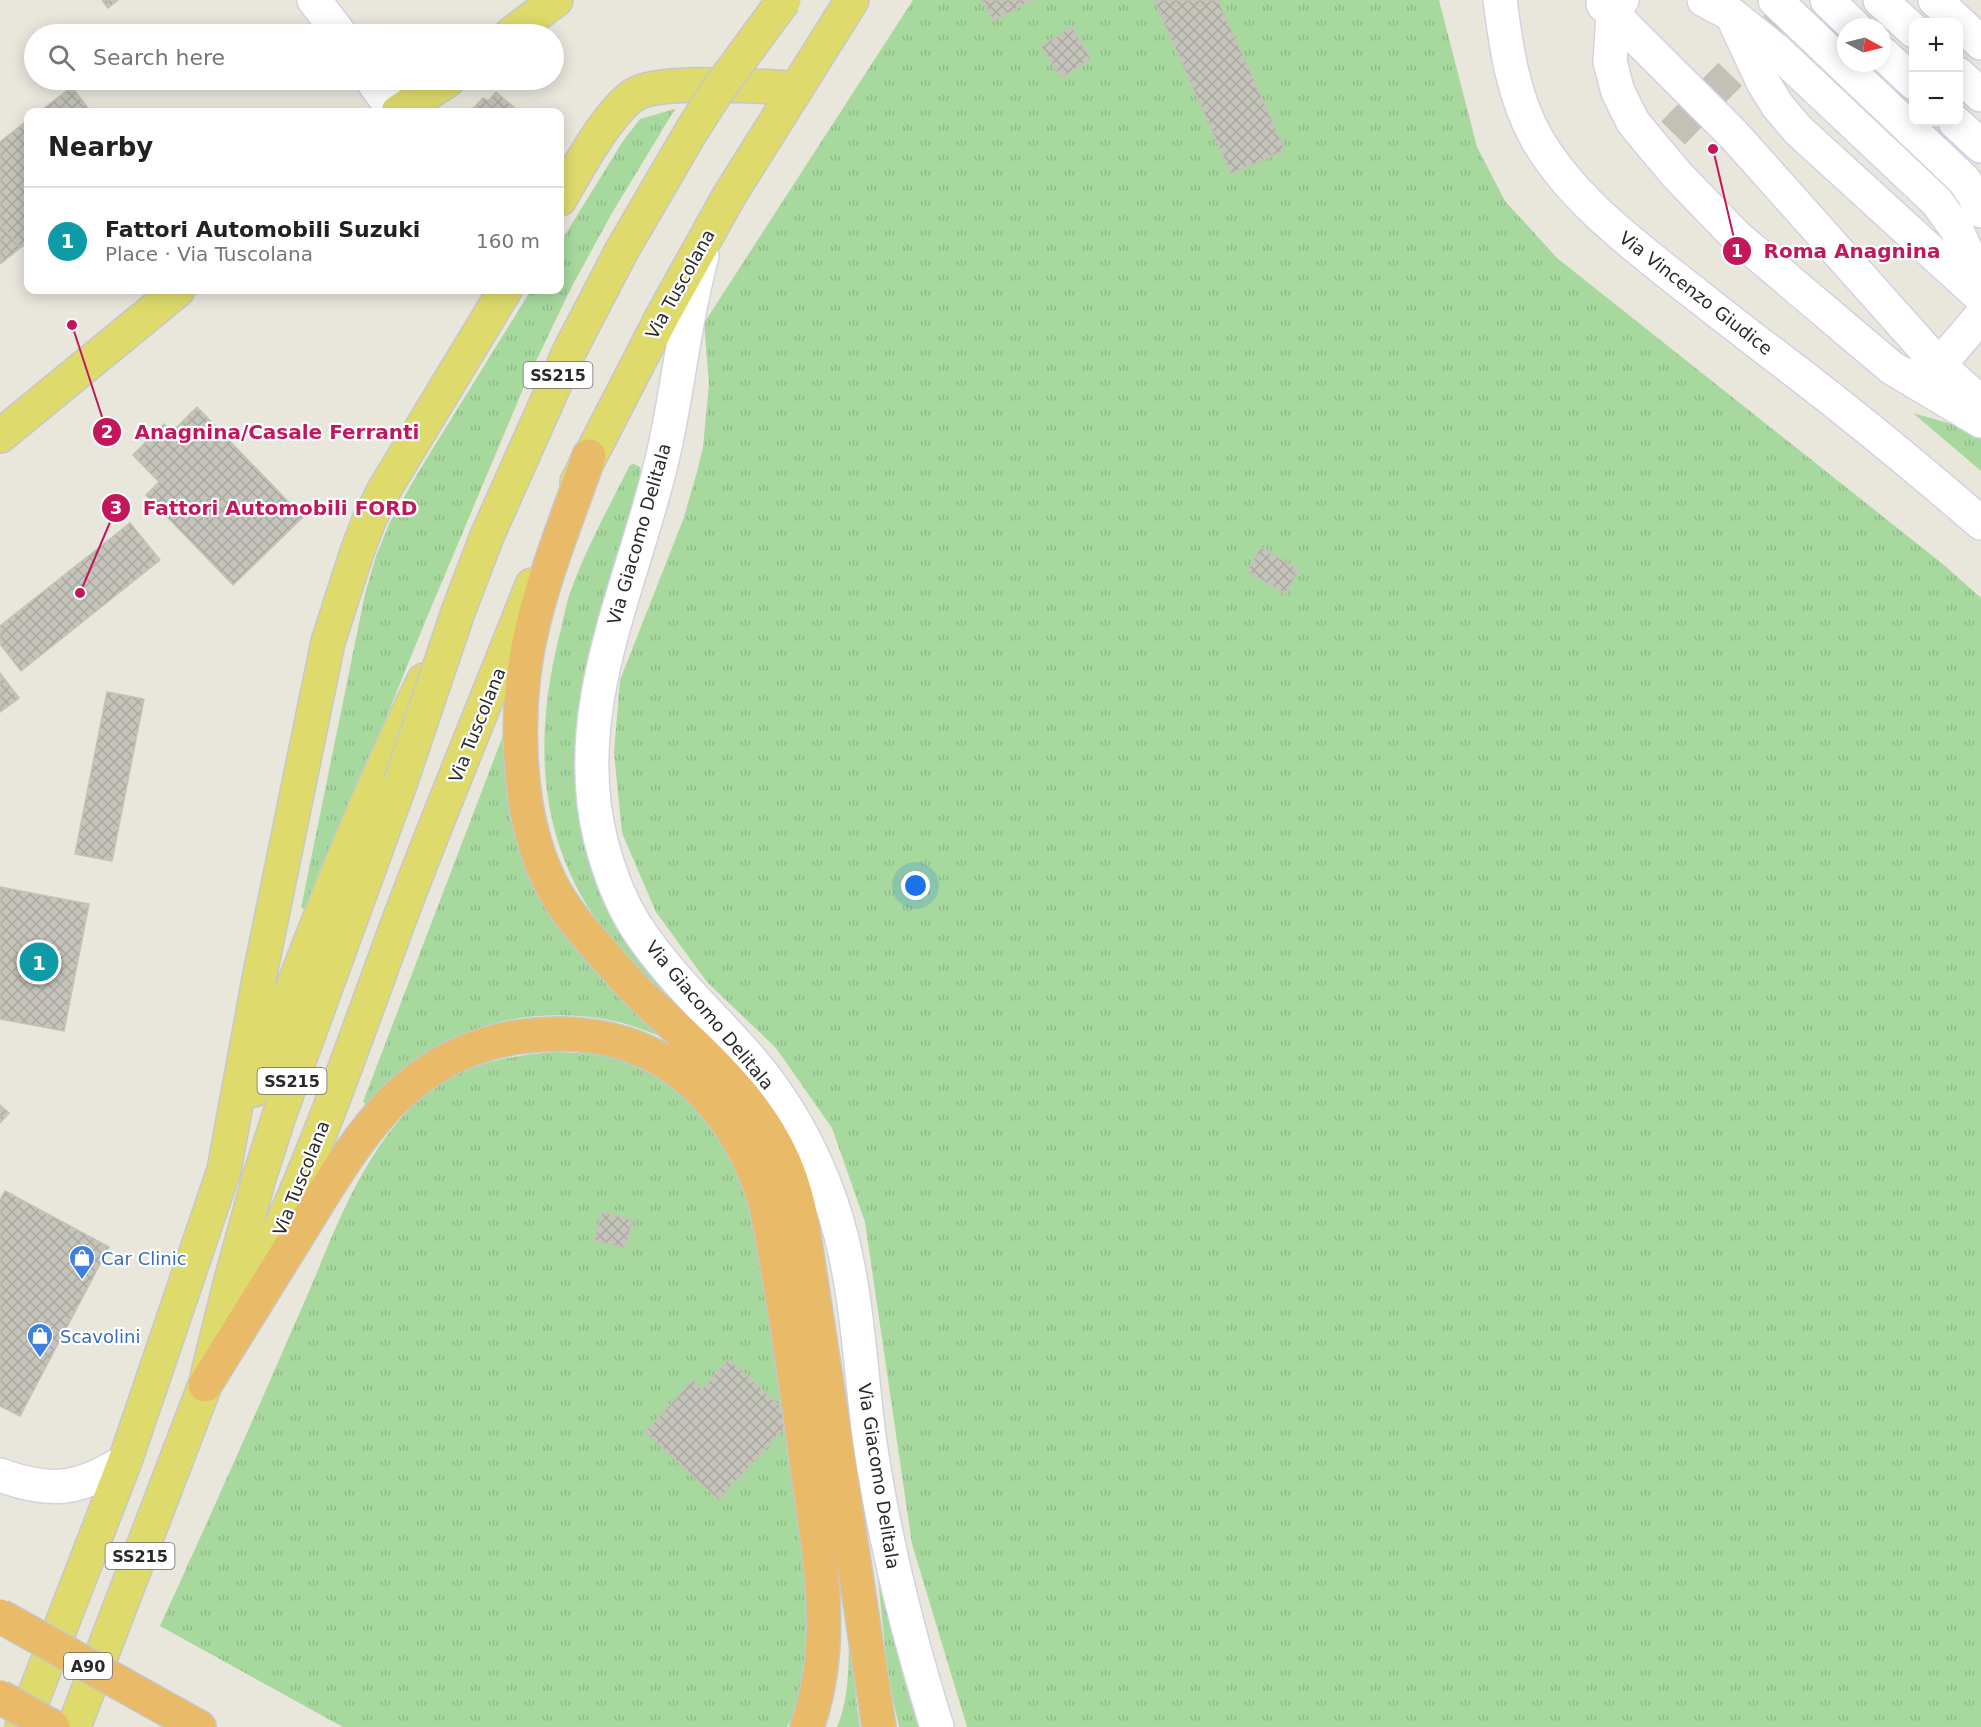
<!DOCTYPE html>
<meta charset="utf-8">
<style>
body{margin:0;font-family:"DejaVu Sans",sans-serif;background:#f6f6f6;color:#222}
.controls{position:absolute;right:18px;top:18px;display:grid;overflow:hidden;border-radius:12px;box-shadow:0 3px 15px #0003}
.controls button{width:54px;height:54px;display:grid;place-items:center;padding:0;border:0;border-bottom:2px solid #e0e0e0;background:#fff;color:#222;font:30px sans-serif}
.compass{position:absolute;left:1837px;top:18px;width:54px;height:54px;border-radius:50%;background:#fff;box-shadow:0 3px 15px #0003;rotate:97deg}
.you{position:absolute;left:916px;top:886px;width:21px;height:21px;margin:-15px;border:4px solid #fff;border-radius:50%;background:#1a73e8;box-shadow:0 0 0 9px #1a73e833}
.badge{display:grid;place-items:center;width:39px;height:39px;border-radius:50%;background:#5250e2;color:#fff;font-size:20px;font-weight:700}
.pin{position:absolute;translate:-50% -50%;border:3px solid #fff;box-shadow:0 2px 6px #0006}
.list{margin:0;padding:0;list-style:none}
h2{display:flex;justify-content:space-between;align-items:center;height:78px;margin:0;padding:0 24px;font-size:26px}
h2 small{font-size:20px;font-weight:400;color:#767676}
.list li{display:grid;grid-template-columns:39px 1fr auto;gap:18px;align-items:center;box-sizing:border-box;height:108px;padding:0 24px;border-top:2px solid #e0e0e0}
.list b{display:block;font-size:22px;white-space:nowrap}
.list p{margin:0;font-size:20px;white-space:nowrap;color:#767676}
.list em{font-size:20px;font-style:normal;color:#767676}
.icon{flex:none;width:33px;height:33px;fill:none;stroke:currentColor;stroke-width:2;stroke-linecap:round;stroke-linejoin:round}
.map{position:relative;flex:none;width:1981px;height:1727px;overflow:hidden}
.search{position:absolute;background:#fff;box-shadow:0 3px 15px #0003;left:24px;top:24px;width:540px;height:66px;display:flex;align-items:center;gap:15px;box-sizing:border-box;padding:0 21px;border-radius:33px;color:#767676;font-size:22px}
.panel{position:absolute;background:#fff;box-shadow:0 3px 15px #0003;left:24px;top:108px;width:540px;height:186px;border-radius:12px}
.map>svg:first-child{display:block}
.grass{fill:url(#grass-tufts)}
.building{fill:url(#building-cross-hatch);stroke:#c4c2b6;stroke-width:1.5}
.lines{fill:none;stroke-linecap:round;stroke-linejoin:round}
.minor-tunnel{stroke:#c3c0b8;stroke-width:33;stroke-dasharray:33 16;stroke-linecap:butt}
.minor-casing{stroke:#d2d2e0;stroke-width:36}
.major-casing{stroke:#c7c7c7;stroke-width:36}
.highway-casing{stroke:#c7c7c7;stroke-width:36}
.minor{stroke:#fff;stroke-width:33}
.major{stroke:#dedb6c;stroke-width:33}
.highway{stroke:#e9ba67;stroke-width:33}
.major-bridge-casing{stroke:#c7c7c7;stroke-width:36;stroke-linecap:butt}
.highway-bridge-casing{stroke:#c7c7c7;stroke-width:36;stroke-linecap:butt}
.major-bridge{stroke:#dedb6c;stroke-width:33}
.highway-bridge{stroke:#e9ba67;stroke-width:33}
.labels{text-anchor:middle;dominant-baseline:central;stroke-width:4.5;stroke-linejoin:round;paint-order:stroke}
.shield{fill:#fff;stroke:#696969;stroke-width:1.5}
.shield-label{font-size:16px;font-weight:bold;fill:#292929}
.street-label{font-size:18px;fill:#292929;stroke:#fff}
.shop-label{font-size:18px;fill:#366cbe;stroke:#fff;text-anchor:start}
.leader{fill:none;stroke:#c2185b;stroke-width:2}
.callout-dot{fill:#c2185b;stroke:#fff;stroke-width:2}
.mark-label{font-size:18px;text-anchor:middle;font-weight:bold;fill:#fff}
.callout-label{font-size:20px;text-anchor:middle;font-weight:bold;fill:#c2185b;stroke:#fff;stroke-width:4.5;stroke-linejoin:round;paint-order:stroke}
</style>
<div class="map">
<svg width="1981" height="1727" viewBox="0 0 1981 1727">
<defs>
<pattern id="grass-tufts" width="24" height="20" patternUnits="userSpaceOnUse" patternTransform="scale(1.5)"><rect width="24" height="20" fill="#a7d99f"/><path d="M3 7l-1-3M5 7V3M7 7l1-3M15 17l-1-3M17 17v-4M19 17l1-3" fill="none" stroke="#90ba89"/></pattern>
<pattern id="building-cross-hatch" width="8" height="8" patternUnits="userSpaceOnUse" patternTransform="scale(1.5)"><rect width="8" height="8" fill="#c5c4bb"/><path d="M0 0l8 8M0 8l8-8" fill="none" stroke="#a9a8a1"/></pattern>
</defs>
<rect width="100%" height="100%" fill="#e9e6dc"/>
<path class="grass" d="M913,0h526l38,147 28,54 52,57 387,307 37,33v1129h-1014l-55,-183 -47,-322 -33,-94 -56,-80 -69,-66 -51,-70 -34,-79 -8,-80 6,-73 63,-160 14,-48 6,-25 6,-63 -5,-61z
M675,109l-63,104 -41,75 -45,94 -101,240 -115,283 -6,4 -3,-1 64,-314 11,-38 14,-34 29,-51 112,-181h29v-47l63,-102 17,-22z
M1913,413l42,12 26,10v36z
M634,464l6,3 2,9 -60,316 119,232c-35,-30 -73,-62 -101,-99 -63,-87 -66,-187 -41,-288 4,-14 6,-30 11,-44 16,-45 39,-86 60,-128z
M504,733h6l6,69 149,236c-19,-7 -40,-16 -61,-19 -50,-8 -112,-4 -156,24 -26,17 -54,43 -79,63l-6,-4z
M555,1052l46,2 31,8 49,27 62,77 53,248 14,240 -16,60 -7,13h-444l-183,-101c43,-94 85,-188 126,-282 12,-28 25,-56 36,-84 24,-57 49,-115 95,-158 39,-37 87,-46 138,-50z
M875,1546l51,181h-27c-14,-59 -18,-121 -24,-181z
M847,1573l9,126 4,28h-23c18,-39 10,-110 10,-154z"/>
<path class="building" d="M102,0h16l-10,8z
M982,0h50l-39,21z
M1154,0h64l67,150 -54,24z
M1072,27l19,32 -30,19 -20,-32z
M72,87l19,25h-52z
M496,92l20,17 -3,3h-43l13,-14 5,3z
M28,120v122l-8,6 -20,-25v-81z
M0,223l20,25 -20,16z
M197,407l106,110 -70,68 -87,-90 13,-13 -26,-27 31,-31 8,8z
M130,523l30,37 -139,111 -21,-27v-18z
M1261,547l38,23 -14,24 -38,-23z
M0,673l19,25 -19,14z
M107,692l37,7 -32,162 -37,-7z
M0,887l89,17 -25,127 -64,-12z
M0,1105l9,8 -9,10z
M5,1191l104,56 -89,169 -20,-10v-206z
M602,1212l31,8 -8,28 -31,-8z
M729,1359l64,59 -74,82 -74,-68 48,-52 9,9z"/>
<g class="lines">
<path class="minor-tunnel" d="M1673,133l129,-133"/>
<defs>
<path id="minor" d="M314,0l26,34
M1500,0c6,47 13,97 37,139 32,55 84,96 133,135 36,28 71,56 107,83 70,53 138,109 204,166
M1622,0l-9,15 -3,47 8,30 15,30 18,22 27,32 58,60 156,132 89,53
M1704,0l28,15 45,36 160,151 20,28 24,55
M1775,0l189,180 10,15 7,16
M1827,0l28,27
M1880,0l34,31
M1935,0l46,43
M1603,4l131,131 205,230 42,38
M1735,22l28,60 14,23 21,25 182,166
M1882,53l32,30
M1958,74l23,21
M372,80l23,32
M1955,122l26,24
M702,256c-19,68 -24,139 -41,208 -30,125 -93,247 -60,377 8,31 18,59 36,87 32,49 75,87 113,131 36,42 63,91 81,143 26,75 28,156 38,234 14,99 38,195 68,291
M1920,372l19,-7 42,-49
M0,1475c51,19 79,15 125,-14"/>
<path id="major" d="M511,34l45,-34
M398,112l50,-32
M560,199c16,-28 48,-87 74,-104 26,-17 128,-8 163,-7
M0,436l178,-146
M577,482l87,-169 65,-117 123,-196
M254,1090c52,-139 104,-277 170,-410
M257,1278c57,-117 99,-241 144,-363 42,-111 88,-220 131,-330
M207,1377l23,-93 29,-106 21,-65 120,-329
M22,1727l103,-266 99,-291 36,-196 68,-332 29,-90 13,-34 14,-28 121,-200
M74,1727l131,-342 12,-25"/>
<path id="highway" d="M589,456c-19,55 -42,111 -56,168 -19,76 -19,186 17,258 15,31 40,57 63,83 10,11 20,23 31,33 57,53 121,106 147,182 7,20 11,41 14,62l74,485
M205,1385c31,-50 62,-100 93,-150 57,-92 103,-180 220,-198 36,-5 74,-4 108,7 73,24 119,89 140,161 16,81 28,165 39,247 12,92 34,185 2,275
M177,1715l22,12"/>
</defs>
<use href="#minor" class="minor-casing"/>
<use href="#major" class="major-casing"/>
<use href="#highway" class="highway-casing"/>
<use href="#minor" class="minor"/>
<use href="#major" class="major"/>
<use href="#highway" class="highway"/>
<defs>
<path id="major-bridge" d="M400,784l58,-172 29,-76 83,-186 52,-100 70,-120 25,-39 67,-91"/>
<path id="highway-bridge" d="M0,1616l177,99
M0,1697l53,30"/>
</defs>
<use href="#major-bridge" class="major-bridge-casing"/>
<use href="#highway-bridge" class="highway-bridge-casing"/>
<use href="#major-bridge" class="major-bridge"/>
<use href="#highway-bridge" class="highway-bridge"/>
</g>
<defs>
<symbol id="shop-pin" viewBox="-11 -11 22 30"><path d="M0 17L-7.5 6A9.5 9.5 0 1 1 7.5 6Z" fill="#3f7fe0" stroke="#fff"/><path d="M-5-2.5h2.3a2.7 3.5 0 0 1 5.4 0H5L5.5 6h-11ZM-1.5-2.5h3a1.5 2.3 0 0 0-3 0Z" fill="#fff"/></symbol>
</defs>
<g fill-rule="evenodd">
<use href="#shop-pin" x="67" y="1243" width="30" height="40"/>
<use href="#shop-pin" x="25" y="1321" width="30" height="40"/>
</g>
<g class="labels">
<g class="shield">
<rect x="523.5" y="362" width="69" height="26" rx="4.5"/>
<rect x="257.5" y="1068" width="69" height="26" rx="4.5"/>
<rect x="105.5" y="1543" width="69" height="26" rx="4.5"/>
<rect x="64" y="1653" width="48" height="26" rx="4.5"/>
</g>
<g class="shield-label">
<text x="558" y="375">SS215</text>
<text x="292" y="1081">SS215</text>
<text x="140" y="1556">SS215</text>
<text x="88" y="1666">A90</text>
</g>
<g class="street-label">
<text transform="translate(680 284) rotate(-61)">Via Tuscolana</text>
<text transform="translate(1696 293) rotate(38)">Via Vincenzo Giudice</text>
<text transform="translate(639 534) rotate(-74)">Via Giacomo Delitala</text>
<text transform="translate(477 725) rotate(-68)">Via Tuscolana</text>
<text transform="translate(710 1015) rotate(50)">Via Giacomo Delitala</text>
<text transform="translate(301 1178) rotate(-68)">Via Tuscolana</text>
<text transform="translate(879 1476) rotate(81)">Via Giacomo Delitala</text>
</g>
<g class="shop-label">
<text x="101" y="1258">Car Clinic</text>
<text x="60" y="1336">Scavolini</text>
</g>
</g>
<path class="leader" d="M1713 149L1737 251M72 325L107 432M80 593L116 508"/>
<g class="callout-dot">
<circle cx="1713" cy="149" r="6"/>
<circle cx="72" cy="325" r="6"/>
<circle cx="80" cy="593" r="6"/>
<circle cx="1737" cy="251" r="15"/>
<circle cx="107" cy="432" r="15"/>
<circle cx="116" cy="508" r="15"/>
</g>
<g class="mark-label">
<text x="1737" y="257">1</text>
<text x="107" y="438">2</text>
<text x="116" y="514">3</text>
</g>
<g class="callout-label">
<text x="1852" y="258">Roma Anagnina</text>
<text x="277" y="439">Anagnina/Casale Ferranti</text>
<text x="280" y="515">Fattori Automobili FORD</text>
</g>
</svg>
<div class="controls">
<button>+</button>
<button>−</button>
</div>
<svg class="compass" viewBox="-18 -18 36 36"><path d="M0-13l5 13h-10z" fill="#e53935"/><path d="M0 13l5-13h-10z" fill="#767676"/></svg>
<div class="you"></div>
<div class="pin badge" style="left:39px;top:962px;background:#0f9aa8">1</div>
<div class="search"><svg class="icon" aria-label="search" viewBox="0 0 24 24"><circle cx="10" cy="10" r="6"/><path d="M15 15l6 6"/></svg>Search here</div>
<section class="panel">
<h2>Nearby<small></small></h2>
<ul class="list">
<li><span class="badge" style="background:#0f9aa8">1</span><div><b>Fattori Automobili Suzuki</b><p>Place · Via Tuscolana</p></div><em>160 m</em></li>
</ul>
</section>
</div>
